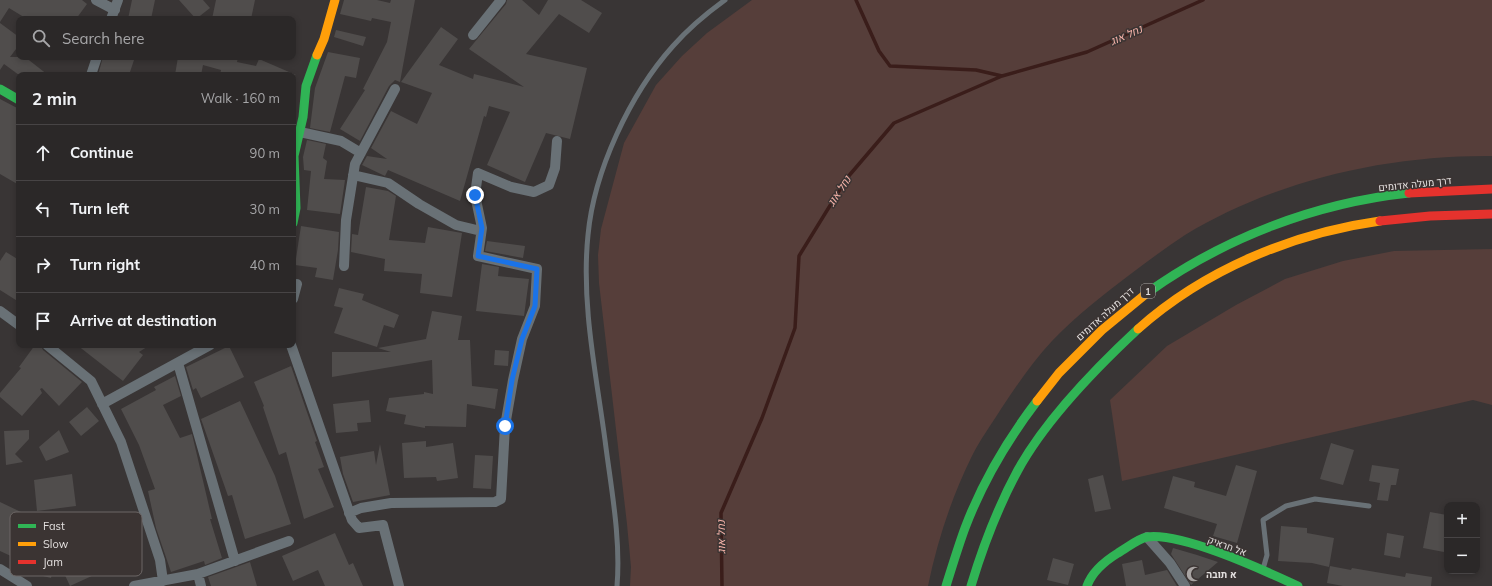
<!DOCTYPE html>
<meta charset="utf-8">
<style>
body{margin:0;font-family:Mulish,Heebo,sans-serif;background:#333030;color:#f1f3f6}
.controls{position:absolute;right:12px;bottom:12px;display:grid;overflow:hidden;border-radius:8px;box-shadow:0 2px 6px #0003}
.controls button{width:36px;height:36px;display:grid;place-items:center;padding:0;border:0;border-bottom:1px solid #474445;background:#2b2828;color:#f1f3f6;font:20px sans-serif}
.stop{position:absolute;width:12px;height:12px;margin:-9px;border:3px solid #1a73e8;border-radius:50%;background:#fff}
.stop.end{background:#1a73e8;border-color:#fff;box-shadow:0 1px 4px #0008}
.list{margin:0;padding:0;list-style:none}
h2{display:flex;justify-content:space-between;align-items:center;height:52px;margin:0;padding:0 16px;font-size:17px}
h2 small{font-size:13px;font-weight:400;color:#a6a6a8}
.list li{display:grid;grid-template-columns:26px 1fr auto;gap:12px;align-items:center;box-sizing:border-box;height:56px;padding:0 16px;border-top:1px solid #474445}
.list b{display:block;font-size:15px;white-space:nowrap}
.list em{font-size:13px;font-style:normal;color:#a6a6a8}
.icon{flex:none;width:22px;height:22px;fill:none;stroke:currentColor;stroke-width:2;stroke-linecap:round;stroke-linejoin:round}
.map{position:relative;flex:none;width:1492px;height:586px;overflow:hidden}
.search{position:absolute;background:#2b2828;box-shadow:0 2px 6px #0003;left:16px;top:16px;width:280px;height:44px;display:flex;align-items:center;gap:10px;box-sizing:border-box;padding:0 14px;border-radius:8px;color:#a6a6a8;font-size:15px}
.panel{position:absolute;background:#2b2828;box-shadow:0 2px 6px #0003;left:16px;top:72px;width:280px;height:276px;border-radius:8px}
.map>svg:first-child{display:block}
.green{fill:#563e3a}
.lines{fill:none;stroke-linecap:round;stroke-linejoin:round}
.stream{stroke:#3a1d1a;stroke-width:3.5}
.building{fill:#504d4c}
.lane{stroke:#697176;stroke-width:5}
.street{stroke:#697176;stroke-width:10}
.fast{stroke:#30b455;stroke-width:9}
.slow{stroke:#ff9f0a;stroke-width:9}
.jam{stroke:#e5322d;stroke-width:9}
.route{stroke:#1a73e8;stroke-width:5}
.labels{text-anchor:middle;dominant-baseline:central;stroke-width:3;stroke-linejoin:round;paint-order:stroke}
.shield{fill:#3b3433;stroke:#b1acab;stroke-width:1}
.shield-label{font-size:9px;font-weight:bold;fill:#e3dfde}
.street-label{font-size:10px;fill:#e3dfde;stroke:#3b3433}
.poi-label{font-size:10px;font-weight:bold;fill:#e3dfde;stroke:#3b3433;text-anchor:start}
.water-label{font-size:11px;font-style:italic;fill:#f5b2a8;stroke:#3b3433}
.key{fill:#3b3433;stroke:#6d6766;stroke-width:1}
.key-label{font-size:11px;fill:#e3dfde}
</style>
<div class="map">
<svg width="1492" height="586" viewBox="0 0 1492 586">
<rect width="100%" height="100%" fill="#393535"/>
<path class="green" d="M752,0h740v156c-105,-1 -216,24 -307,79 -18,12 -36,25 -53,38 -28,21 -56,43 -80,68 -19,20 -35,44 -51,68 -10,16 -22,32 -30,49 -20,41 -34,84 -43,128h-298l1,-19 -4,-43 -28,-241 -1,-28 3,-26 23,-86 32,-58 26,-29 25,-23z
M1492,249v156l-19,-5 -351,81 -12,-81 57,-54 69,-41 49,-26 58,-18 51,-10z"/>
<g class="lines">
<path class="stream" d="M856,0l23,51 11,15 86,4 26,6
M722,586l-1,-73 41,-95 33,-90 4,-72 48,-78 47,-55 108,-47 85,-24 116,-52"/>
</g>
<path class="building" d="M0,0h82l5,4 -11,15h-49l-18,-11 -9,14z
M132,0h23l-4,19h-23z
M179,0h24l7,8 -14,11z
M216,0h39l-4,19h-39z
M344,0h33l13,3 1,-3h24l-15,82 -5,-2 -6,6 -29,55 -20,-12 25,-39 -2,-1 24,-47 4,-20 -19,-4 -1,3 -31,-7z
M507,0h15l17,15 9,-15h33l21,13 -13,20 -30,-19 -33,40 61,14 -17,71 -24,-6 -21,49 -38,-17 23,-53 -21,-6 -3,11 -2,-1 -24,85 -72,-31 -3,6 -23,-11 5,-9 20,3 -16,-11 20,-37 26,13 15,-31 -31,-11 40,-55 17,12 -19,26 34,14 1,-5 50,13 -55,-38 37,-45z
M0,23l19,14v8l-9,12h15l23,18h-29l-15,-11 -4,6z
M336,30l30,7 -3,9 -29,-9z
M328,52l32,6 -4,20 -11,-2 -15,56 -20,-4 5,-40z
M103,57h32l-6,18h-31z
M178,57h60l-1,5 19,4 3,-7 37,16h-76l1,-5 -18,-5 -2,10h-26z
M0,99l19,10v76l-19,-11z
M307,140l19,4 -3,14 4,3 -3,18 21,1 -5,34 -33,-4 4,-39 -7,-1 -1,-13z
M366,187l22,4 8,5 -7,44 36,3 3,-16 34,6 -10,64 -32,-4 2,-19 -38,-3 1,-12 -34,-7 1,-18 6,1z
M301,226l38,6 -1,18 -5,30 -18,-3 2,-9 -22,-3z
M487,241l38,5 -2,12 -38,-7z
M6,252l13,8v42l-19,-12v-29z
M482,264l17,3 -1,9 31,3 -5,37 -48,-5z
M339,288l25,6 -2,6 37,15 -5,13 -10,-3 -7,22 -43,-14 9,-25 -9,-2z
M432,311l30,5 -4,24h12l2,46 26,3 -3,20 -28,-5 -1,23 -41,-1v2l-21,-4 2,-9 -20,-4 3,-13 35,-4v-2l9,2 -1,-34 -100,17v-25h59l-13,-4 48,-9z
M35,345l6,1 2,4 39,32 -23,24 -17,-18 -2,1 2,4 -20,23 -22,-19v-4l21,-25 -2,-1z
M77,345h73l-11,7 4,3 -20,26z
M229,346l15,31 -43,21 -5,-10 -3,2 -7,-23z
M495,350l14,1 -1,15 -14,-1z
M291,366l26,75 -2,1 9,25 -6,2 16,38 -30,12 -18,-67 -7,3 -16,-48 1,-1 -10,-24z
M175,376l6,20 -18,9 17,33 12,-4 20,85h-2l12,39 -17,7 -1,-4 -33,11 -15,-44 -8,-37 7,-2 -16,-44 -18,-36 35,-19 -2,-3z
M369,400l2,22 -14,1 1,8 -22,2 -3,-29z
M240,401l35,75 16,48 -46,15 -13,-44 -4,1 -27,-77z
M87,407l12,14 -18,15 -12,-14z
M29,430v9l-14,15 8,8 -17,3 -2,-34z
M59,430l10,22 -23,9 -7,-14z
M426,441v6l27,-4 5,35 -21,3 -1,-4 -32,1 -2,-35z
M1331,443l23,7 -11,35 -23,-6z
M380,444l10,51 -37,7 -10,-28 -3,-17 34,-6 2,14z
M475,455l18,1 -2,33 -18,-1z
M1236,465l21,6 -20,72 -24,-7 4,-12 -53,-16 9,-32 22,6 -1,5 32,9z
M1372,465l27,4 -3,16h-5l-3,16 -11,-1 3,-17 -11,-2z
M72,474l4,32 -39,5 -3,-31z
M1103,475l8,34 -16,3 -7,-33z
M0,502l21,10 -9,18 52,13 26,-12 17,38 -37,17 -14,-30 -5,22 -40,-10 2,-11 -13,-6z
M1430,512l17,3v22l-3,15 -21,-4z
M1281,526l26,2v5l27,5 -5,29 -17,-4 -34,-2z
M335,533l14,32 4,-2 10,23h-38l-7,-16 -25,11 -11,-25z
M1387,533l17,3 -4,22 -16,-3z
M1173,548l24,7 21,7 -27,23 -20,-31z
M1053,558l21,6 -6,21 -21,-5z
M1142,560l3,15 22,-5 10,16h-51l-4,-22z
M250,562l7,24h-46l-3,-9z
M1330,566l21,4 1,-2 53,9 1,-4 26,4 -1,9h-88l-16,-3z"/>
<g class="lines">
<path class="lane" d="M1263,569l4,-14 -4,-35 23,-14 29,-7 54,7
M617,586c4,-48 -6,-98 -12,-146 -9,-67 -24,-137 -17,-205 6,-64 42,-141 85,-189 15,-17 34,-33 52,-46"/>
<path class="street" d="M96,0l19,10
M111,19l7,-19
M473,35l28,-35
M91,75l6,-18
M300,132l41,9 20,12
M353,175l35,8 31,21 37,21 25,6
M344,266l2,-46 9,-56 40,-75
M293,299l4,-15
M0,311l19,14
M47,345l44,36 30,61 39,118 3,21
M291,345l61,175 7,8 24,-3 16,61
M178,363l57,198
M102,404l108,-59
M349,513l12,-5 30,-5 104,-1 6,-3 4,-73 8,-46 9,-41 13,-33 2,-37 -59,-13 4,-28 -7,-33 3,-22 33,14 23,5 15,-7 6,-17 2,-27
M1147,537l23,26 15,23
M0,569l27,17
M198,574l3,12
M134,586l64,-12 91,-33"/>
<path class="fast" d="M0,89l19,11
M293,223l3,-15 -2,-52 9,-39 3,-31 11,-31
M1147,293c77,-55 168,-90 262,-100
M946,586c6,-19 12,-39 19,-58 17,-45 43,-89 72,-127
M971,586c12,-40 27,-79 47,-116 28,-51 77,-101 120,-141
M1087,586c5,-14 18,-25 31,-33 9,-5 19,-14 29,-16 35,-5 118,34 151,49"/>
<path class="slow" d="M317,55l7,-16 11,-39
M1138,329c66,-59 155,-96 242,-108
M1037,401l22,-28 43,-43 45,-37"/>
<path class="jam" d="M1409,193l83,-4
M1380,221l50,-5 62,-2"/>
</g>
<g class="lines">
<path class="route" d="M475,195l7,33 -4,28 59,13 -2,37 -13,33 -10,41 -7,46"/>
</g>
<defs>
<symbol id="mosque-bare" viewBox="-9 -9 18 18"><path d="M3.5-4.9A6 6 0 1 0 3.5 4.9A5 5 0 1 1 3.5-4.9Z" fill="#a8a4a3" stroke="#3b3433" stroke-width="2.5" paint-order="stroke"/></symbol>
</defs>
<g fill-rule="evenodd">
<use href="#mosque-bare" x="1183" y="563" width="22" height="22"/>
</g>
<g class="labels">
<rect class="shield" x="1141" y="284" width="14" height="14" rx="3"/>
<g class="shield-label">
<text x="1148" y="291">1</text>
</g>
<g class="street-label">
<text transform="translate(1415 184) rotate(-6)">דרך מעלה אדומים</text>
<text transform="translate(1105 314) rotate(-42)">דרך מעלה אדומים</text>
<text transform="translate(1227 546) rotate(20)">אל חראיק</text>
</g>
<g class="poi-label">
<text x="1206" y="574">א תובה</text>
</g>
<g class="water-label">
<text transform="translate(1126 35) rotate(-24)">נחל אוג</text>
<text transform="translate(839 191) rotate(-57)">נחל אוג</text>
<text transform="translate(721 537) rotate(-91)">נחל אוג</text>
</g>
</g>
<rect x="10" y="512" width="132" height="64" rx="6" class="key"/>
<rect x="18" y="524" width="18" height="4" fill="#30b455"/>
<rect x="18" y="542" width="18" height="4" fill="#ff9f0a"/>
<rect x="18" y="560" width="18" height="4" fill="#e5322d"/>
<g class="key-label">
<text x="43" y="530">Fast</text>
<text x="43" y="548">Slow</text>
<text x="43" y="566">Jam</text>
</g>
</svg>
<div class="controls">
<button>+</button>
<button>−</button>
</div>
<div class="stop" style="left:505px;top:426px"></div>
<div class="stop end" style="left:475px;top:195px"></div>
<div class="search"><svg class="icon" aria-label="search" viewBox="0 0 24 24"><circle cx="10" cy="10" r="6"/><path d="M15 15l6 6"/></svg>Search here</div>
<section class="panel">
<h2>2 min<small>Walk · 160 m</small></h2>
<ul class="list">
<li><svg class="icon" aria-label="ahead" viewBox="0 0 24 24"><path d="M12 20V5M6 11l6-6 6 6"/></svg><div><b>Continue</b></div><em>90 m</em></li>
<li><svg class="icon" aria-label="left" viewBox="0 0 24 24"><path d="M17 20v-9H6M10 6l-5 5 5 5"/></svg><div><b>Turn left</b></div><em>30 m</em></li>
<li><svg class="icon" aria-label="right" viewBox="0 0 24 24"><path d="M7 20v-9h11M14 6l5 5-5 5"/></svg><div><b>Turn right</b></div><em>40 m</em></li>
<li><svg class="icon" aria-label="arrive" viewBox="0 0 24 24"><path d="M6 21V4h12l-3 4 3 4H6"/></svg><div><b>Arrive at destination</b></div></li>
</ul>
</section>
</div>
